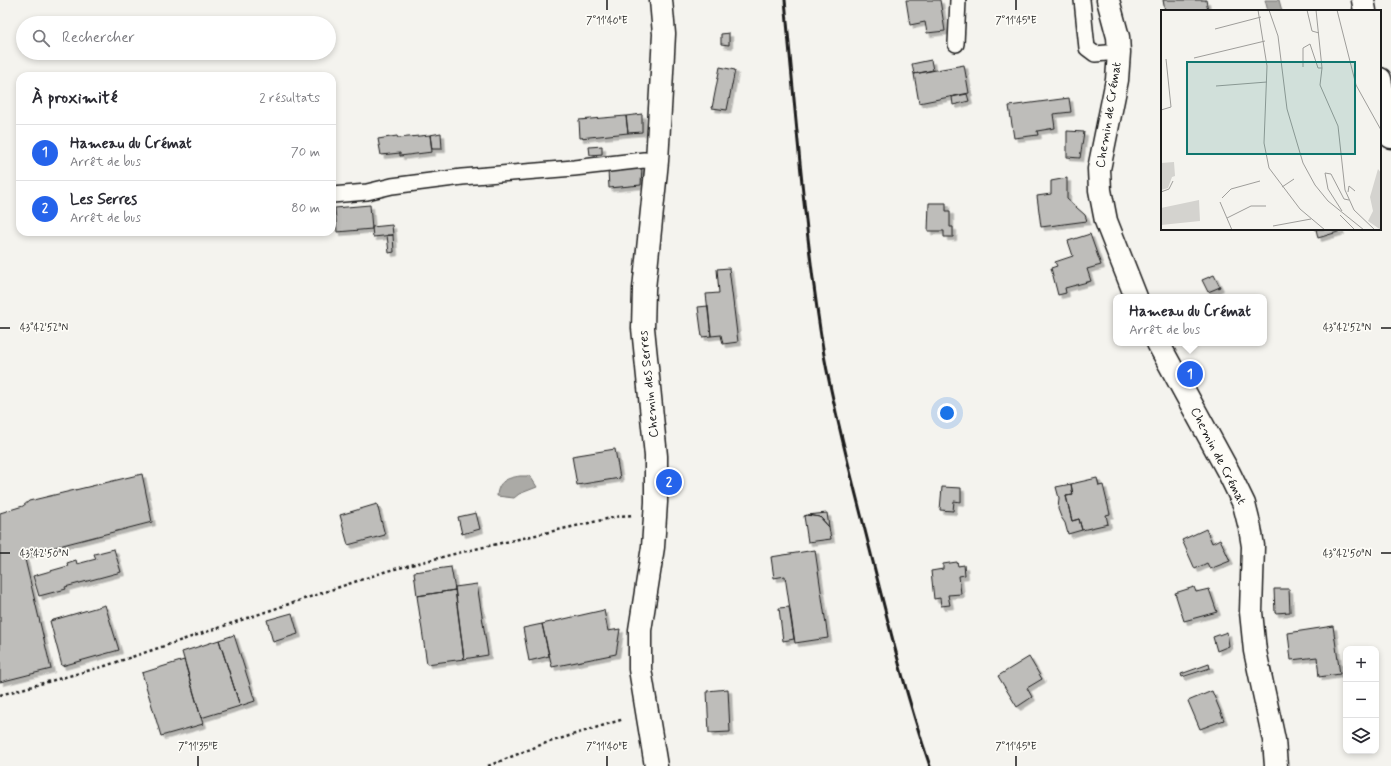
<!DOCTYPE html>
<html lang="fr">
<meta charset="utf-8">
<style>
body{margin:0;font-family:Mynerve,sans-serif;background:#f7f7f7;color:#2b2b33}
.controls{position:absolute;right:12px;bottom:12px;display:grid;overflow:hidden;border-radius:8px;box-shadow:0 2px 6px #0003}
.controls button{width:36px;height:36px;display:grid;place-items:center;padding:0;border:0;border-bottom:1px solid #e1e1e2;background:#fff;color:#2b2b33;font:20px sans-serif}
.you{position:absolute;left:947px;top:413px;width:14px;height:14px;margin:-10px;border:3px solid #fff;border-radius:50%;background:#1a73e8;box-shadow:0 0 0 6px #1a73e833}
.badge{display:grid;place-items:center;width:26px;height:26px;border-radius:50%;background:#2563eb;color:#fff;font-size:13px;font-weight:700}
.pin{position:absolute;translate:-50% -50%;border:2px solid #fff;box-shadow:0 1px 4px #0006}
.popup{position:absolute;left:1113px;top:294px;width:154px;height:52px;box-sizing:border-box;display:grid;place-content:center;border-radius:8px;background:#fff;filter:drop-shadow(0 1px 3px #0005);font-size:13px;white-space:nowrap;color:#7c7c81}
.popup b{font-size:15px;color:#2b2b33}
.popup::after{content:'';position:absolute;left:50%;top:100%;margin-left:-8px;border:8px solid transparent;border-top-color:#fff}
.list{margin:0;padding:0;list-style:none}
h2{display:flex;justify-content:space-between;align-items:center;height:52px;margin:0;padding:0 16px;font-size:17px}
h2 small{font-size:13px;font-weight:400;color:#7c7c81}
.list li{display:grid;grid-template-columns:26px 1fr auto;gap:12px;align-items:center;box-sizing:border-box;height:56px;padding:0 16px;border-top:1px solid #e1e1e2}
.list b{display:block;font-size:15px;white-space:nowrap}
.list p{margin:0;font-size:13px;white-space:nowrap;color:#7c7c81}
.list em{font-size:13px;font-style:normal;color:#7c7c81}
.icon{flex:none;width:22px;height:22px;fill:none;stroke:currentColor;stroke-width:2;stroke-linecap:round;stroke-linejoin:round}
.map{position:relative;flex:none;width:1391px;height:766px;overflow:hidden}
.search{position:absolute;background:#fff;box-shadow:0 2px 6px #0003;left:16px;top:16px;width:320px;height:44px;display:flex;align-items:center;gap:10px;box-sizing:border-box;padding:0 14px;border-radius:22px;color:#7c7c81;font-size:15px}
.panel{position:absolute;background:#fff;box-shadow:0 2px 6px #0003;left:16px;top:72px;width:320px;height:164px;border-radius:12px}
.map>svg:first-child{display:block}
.water{fill:#abaaa6;stroke:#72716f}
.building{fill:#bebdba;stroke:#1c1c1c;filter:url(#shadow)}
.lines{fill:none;stroke-linecap:round;stroke-linejoin:round}
.lane-casing{stroke:#1c1c1c;stroke-width:18}
.secondary-casing{stroke:#1c1c1c;stroke-width:25}
.path{stroke:#1c1c1c;stroke-width:2.5;stroke-dasharray:3 3;stroke-linecap:butt}
.lane{stroke:#fdfcf7;stroke-width:15}
.secondary{stroke:#fdfcf7;stroke-width:22}
.rail{stroke:#1c1c1c;stroke-width:3}
.ticks{fill:none;stroke:#1c1c1c;stroke-width:1.5}
.labels{text-anchor:middle;dominant-baseline:central;stroke-width:3.5;stroke-linejoin:round;paint-order:stroke}
.street-label{font-size:13px;fill:#1c1c1c;stroke:#fdfcf7}
.inset-road{fill:none;stroke:#9e9d9a;stroke-width:1}
.view{fill:#0f766e;fill-opacity:0.15;stroke:#0f766e;stroke-width:2}
.inset-edge{fill:none;stroke:#1c1c1c;stroke-width:2}
.ticks-label{font-size:10px;text-anchor:middle;fill:#1c1c1c;stroke:#fdfcf7;stroke-width:3.5;stroke-linejoin:round;paint-order:stroke}
</style>
<div class="map">
<svg width="1391" height="766" viewBox="0 0 1391 766">
<defs>
<filter id="shadow"><feDropShadow dx="3.5" dy="3.5" stdDeviation="0" flood-color="#0004"/></filter>
</defs>
<rect width="100%" height="100%" fill="#f4f3ee"/>
<filter id="ink" filterUnits="userSpaceOnUse"><feTurbulence type="fractalNoise" baseFrequency=".025" numOctaves="2"/><feDisplacementMap in="SourceGraphic" scale="8" xChannelSelector="R" yChannelSelector="G"/><feConvolveMatrix kernelMatrix="1 2 1 2 8 2 1 2 1" color-interpolation-filters="sRGB"/></filter>
<g filter="url(#ink)">
<path class="water" d="M1265,0h14l3,11h-14z
M520,476h10l7,11 -18,7 -5,4 -17,-2c1,-15 10,-18 23,-20z"/>
<path class="building" d="M906,0h34l5,31 -18,2 -2,-11 -15,3z
M1163,0h43l2,11h-43z
M729,33v12l-8,-1v-10z
M931,60l2,10 -19,4 -2,-10z
M964,65l5,28 -50,10 -5,-29z
M720,67l15,3 -8,40 -15,-2z
M967,94l2,7 -16,4 -1,-8z
M1069,98l2,14 -18,2 2,14 -18,3 1,4 -24,3 -5,-32z
M642,114v18l-14,1 -2,-17z
M626,116l2,17 -48,5 -1,-18z
M1067,131l17,1 -4,26 -13,-1z
M441,133l1,16h-10l-2,-14z
M430,135l2,17 -32,4v-3l-19,2 -3,-16 19,-3 1,2z
M602,146v8l-12,1 -1,-8z
M642,167l-1,18 -32,3 -1,-18z
M1067,178v21l18,16 2,6 -46,6 -4,-31 14,-2v-13z
M929,203h17v8h4v16h3v10h-9v-6h-16z
M370,205l2,24 -35,3 -2,-24z
M392,225l1,10 -20,2 -1,-10z
M1316,229h24l1,2 -23,7z
M1090,234l11,31 -14,4 4,12 -26,7 1,5 -8,2 -7,-27 6,-2 -2,-4 18,-6 -5,-15z
M387,235h6l1,17 -5,1z
M729,268l9,74 -15,2 -2,-9 -10,1 -5,-42 13,-1 -2,-24z
M1214,275l6,12 -12,5 -6,-12z
M708,306l3,30 -9,1 -4,-30z
M615,449l5,29 -43,7 -5,-29z
M142,474l10,48 -128,33 27,114 -51,13v-169l23,-7 6,-5z
M1097,478l2,8 4,-1 7,29 -4,1 2,9 -26,6 -3,-11 -7,2 -6,-25 7,-1 -2,-11z
M1071,484l2,11 -7,1 6,25 7,-2 3,11 -14,4 -3,-11 -4,-6 -3,-8 1,-11 -3,-11z
M942,487l19,1v14l-7,-1 -1,10 -13,-1z
M377,504l8,31 -37,10 -8,-30z
M476,513l4,16 -18,5 -4,-17z
M827,513l2,14 -9,-10 -13,-2z
M807,515l13,2 9,10 2,12 -23,3 -4,-26z
M1206,529l6,14 8,-4 10,22 -20,8 -3,-6 -12,6 -13,-29z
M114,549l7,23 -56,15 1,2 -27,7 -6,-20 35,-10 -1,-3 9,-3 1,4 19,-5 -2,-5z
M815,550l13,88 -33,5 -10,-67 -11,2 -3,-21z
M957,562l1,4 6,-1 1,10 -6,1 2,18 -13,1 2,10 -9,1 -1,-8 -6,1 -3,-28 12,-2v-5z
M451,567l4,23 -38,6 -3,-24z
M477,584l11,71 -24,4 -9,-72z
M1194,587l2,5 13,-3 8,23 -33,9 -9,-28z
M1274,589h15l1,23 -15,1z
M455,590l9,69 -37,5 -10,-68z
M105,605l14,45 -57,16 -12,-45z
M789,607l5,32 -11,2 -4,-33z
M604,610l4,21 12,-2 -4,25 -64,13 -10,-43z
M292,613l6,21 -25,8 -6,-22z
M542,624l7,32 -20,5 -6,-33z
M1333,626l7,48 -21,3 -2,-20 -26,3 -3,-27z
M1227,632l2,14 -12,5 -4,-14z
M234,635l21,66 -15,5 -21,-66z
M219,640l21,66 -39,12 -19,-66z
M1029,657l13,22 -15,9 5,9 -15,10 -19,-31z
M184,660l19,64 -42,12 -19,-63z
M1209,664l1,4 -28,9 -1,-3z
M728,689l2,43 -21,1 -2,-42z
M1212,691l12,29 -24,9 -12,-28z"/>
<g class="lines">
<defs>
<path id="lane" d="M1082,0l5,48 8,6 24,-2
M956,44l2,-44
M332,195l35,-3 25,-6 70,-9 112,-9 70,-8 13,1"/>
<path id="secondary" d="M1108,0l10,37 1,15 -2,28 -18,89 1,21 6,31 30,76
M1363,0l2,11
M1380,79l11,58
M1158,343l71,130 15,31 6,24 3,18 -2,66 4,39 19,89 2,26
M656,766l-16,-97v-39l13,-83 3,-45v-46l-13,-128 1,-39 13,-128 4,-70 3,-57 -3,-34"/>
</defs>
<use href="#lane" class="lane-casing"/>
<use href="#secondary" class="secondary-casing"/>
<path class="path" d="M0,695l105,-29 282,-95 71,-18 91,-21 71,-16 13,-1
M488,766l55,-22 81,-25"/>
<use href="#lane" class="lane"/>
<use href="#secondary" class="secondary"/>
<path class="rail" d="M785,0c11,119 20,238 39,355 12,66 30,131 46,195 18,72 36,146 60,216"/>
</g>
</g>
<path class="ticks" d="M607,0v10M1016,0v10M0,328h10M1381,328h10M0,553h10M1381,553h10M198,756v10M607,756v10M1016,756v10"/>
<g class="labels">
<g class="street-label">
<text transform="translate(1109 115) rotate(-81)">Chemin de Crémat</text>
<text transform="translate(649 384) rotate(-96)">Chemin des Serres</text>
<text transform="translate(1218 456) rotate(63)">Chemin de Crémat</text>
</g>
</g>
<g transform="translate(1161 10)">
<rect width="220" height="220" fill="#f4f3ee"/>
<path d="M13,152l1,14 -3,1 -4,11 -7,2v-27zM217,159l3,4v57l-13,-9 5,-10 -3,-14zM38,190l1,21 -39,4v-17z" fill="#d4d3cf"/>
<path class="inset-road" d="M97,0l9,56 -3,77 5,25 31,41 25,21M108,0l9,26 9,73 16,54 12,22 13,16 36,29M146,0l5,21 7,2M155,0l6,58 -2,17 18,41 7,64 9,20 21,20M176,0l19,75 25,45M54,19l46,-12M33,48l71,-17M142,57v-19l7,-4 8,24h4M55,76l51,-4M0,100l10,-3 -5,-48M121,177l12,-8M0,182l8,-3 4,-8M187,182l1,-6 6,5M61,188l9,-9 29,-8M59,192l12,28M181,201l-14,-22 -3,-16 6,1 13,25 5,1M179,205l15,15M66,208l24,-12h15M112,216l38,-7"/>
<path class="view" d="M26,52h168v92h-168z"/>
<rect width="220" height="220" class="inset-edge"/>
</g>
<g class="ticks-label">
<text x="607" y="24">7°11'40"E</text>
<text x="1016" y="24">7°11'45"E</text>
<text x="44" y="331">43°42'52"N</text>
<text x="1347" y="331">43°42'52"N</text>
<text x="44" y="557">43°42'50"N</text>
<text x="1347" y="557">43°42'50"N</text>
<text x="198" y="750">7°11'35"E</text>
<text x="607" y="750">7°11'40"E</text>
<text x="1016" y="750">7°11'45"E</text>
</g>
</svg>
<div class="controls">
<button>+</button>
<button>−</button>
<button><svg class="icon" aria-label="layers" viewBox="0 0 24 24"><path d="M12 4l9 5-9 5-9-5zM3 14l9 5 9-5"/></svg></button>
</div>
<div class="you"></div>
<div class="pin badge" style="left:1190px;top:374px">1</div>
<div class="popup"><b>Hameau du Crémat</b>Arrêt de bus</div>
<div class="pin badge" style="left:669px;top:482px">2</div>
<div class="search"><svg class="icon" aria-label="search" viewBox="0 0 24 24"><circle cx="10" cy="10" r="6"/><path d="M15 15l6 6"/></svg>Rechercher</div>
<section class="panel">
<h2>À proximité<small>2 résultats</small></h2>
<ul class="list">
<li><span class="badge">1</span><div><b>Hameau du Crémat</b><p>Arrêt de bus</p></div><em>70 m</em></li>
<li><span class="badge">2</span><div><b>Les Serres</b><p>Arrêt de bus</p></div><em>80 m</em></li>
</ul>
</section>
</div>
